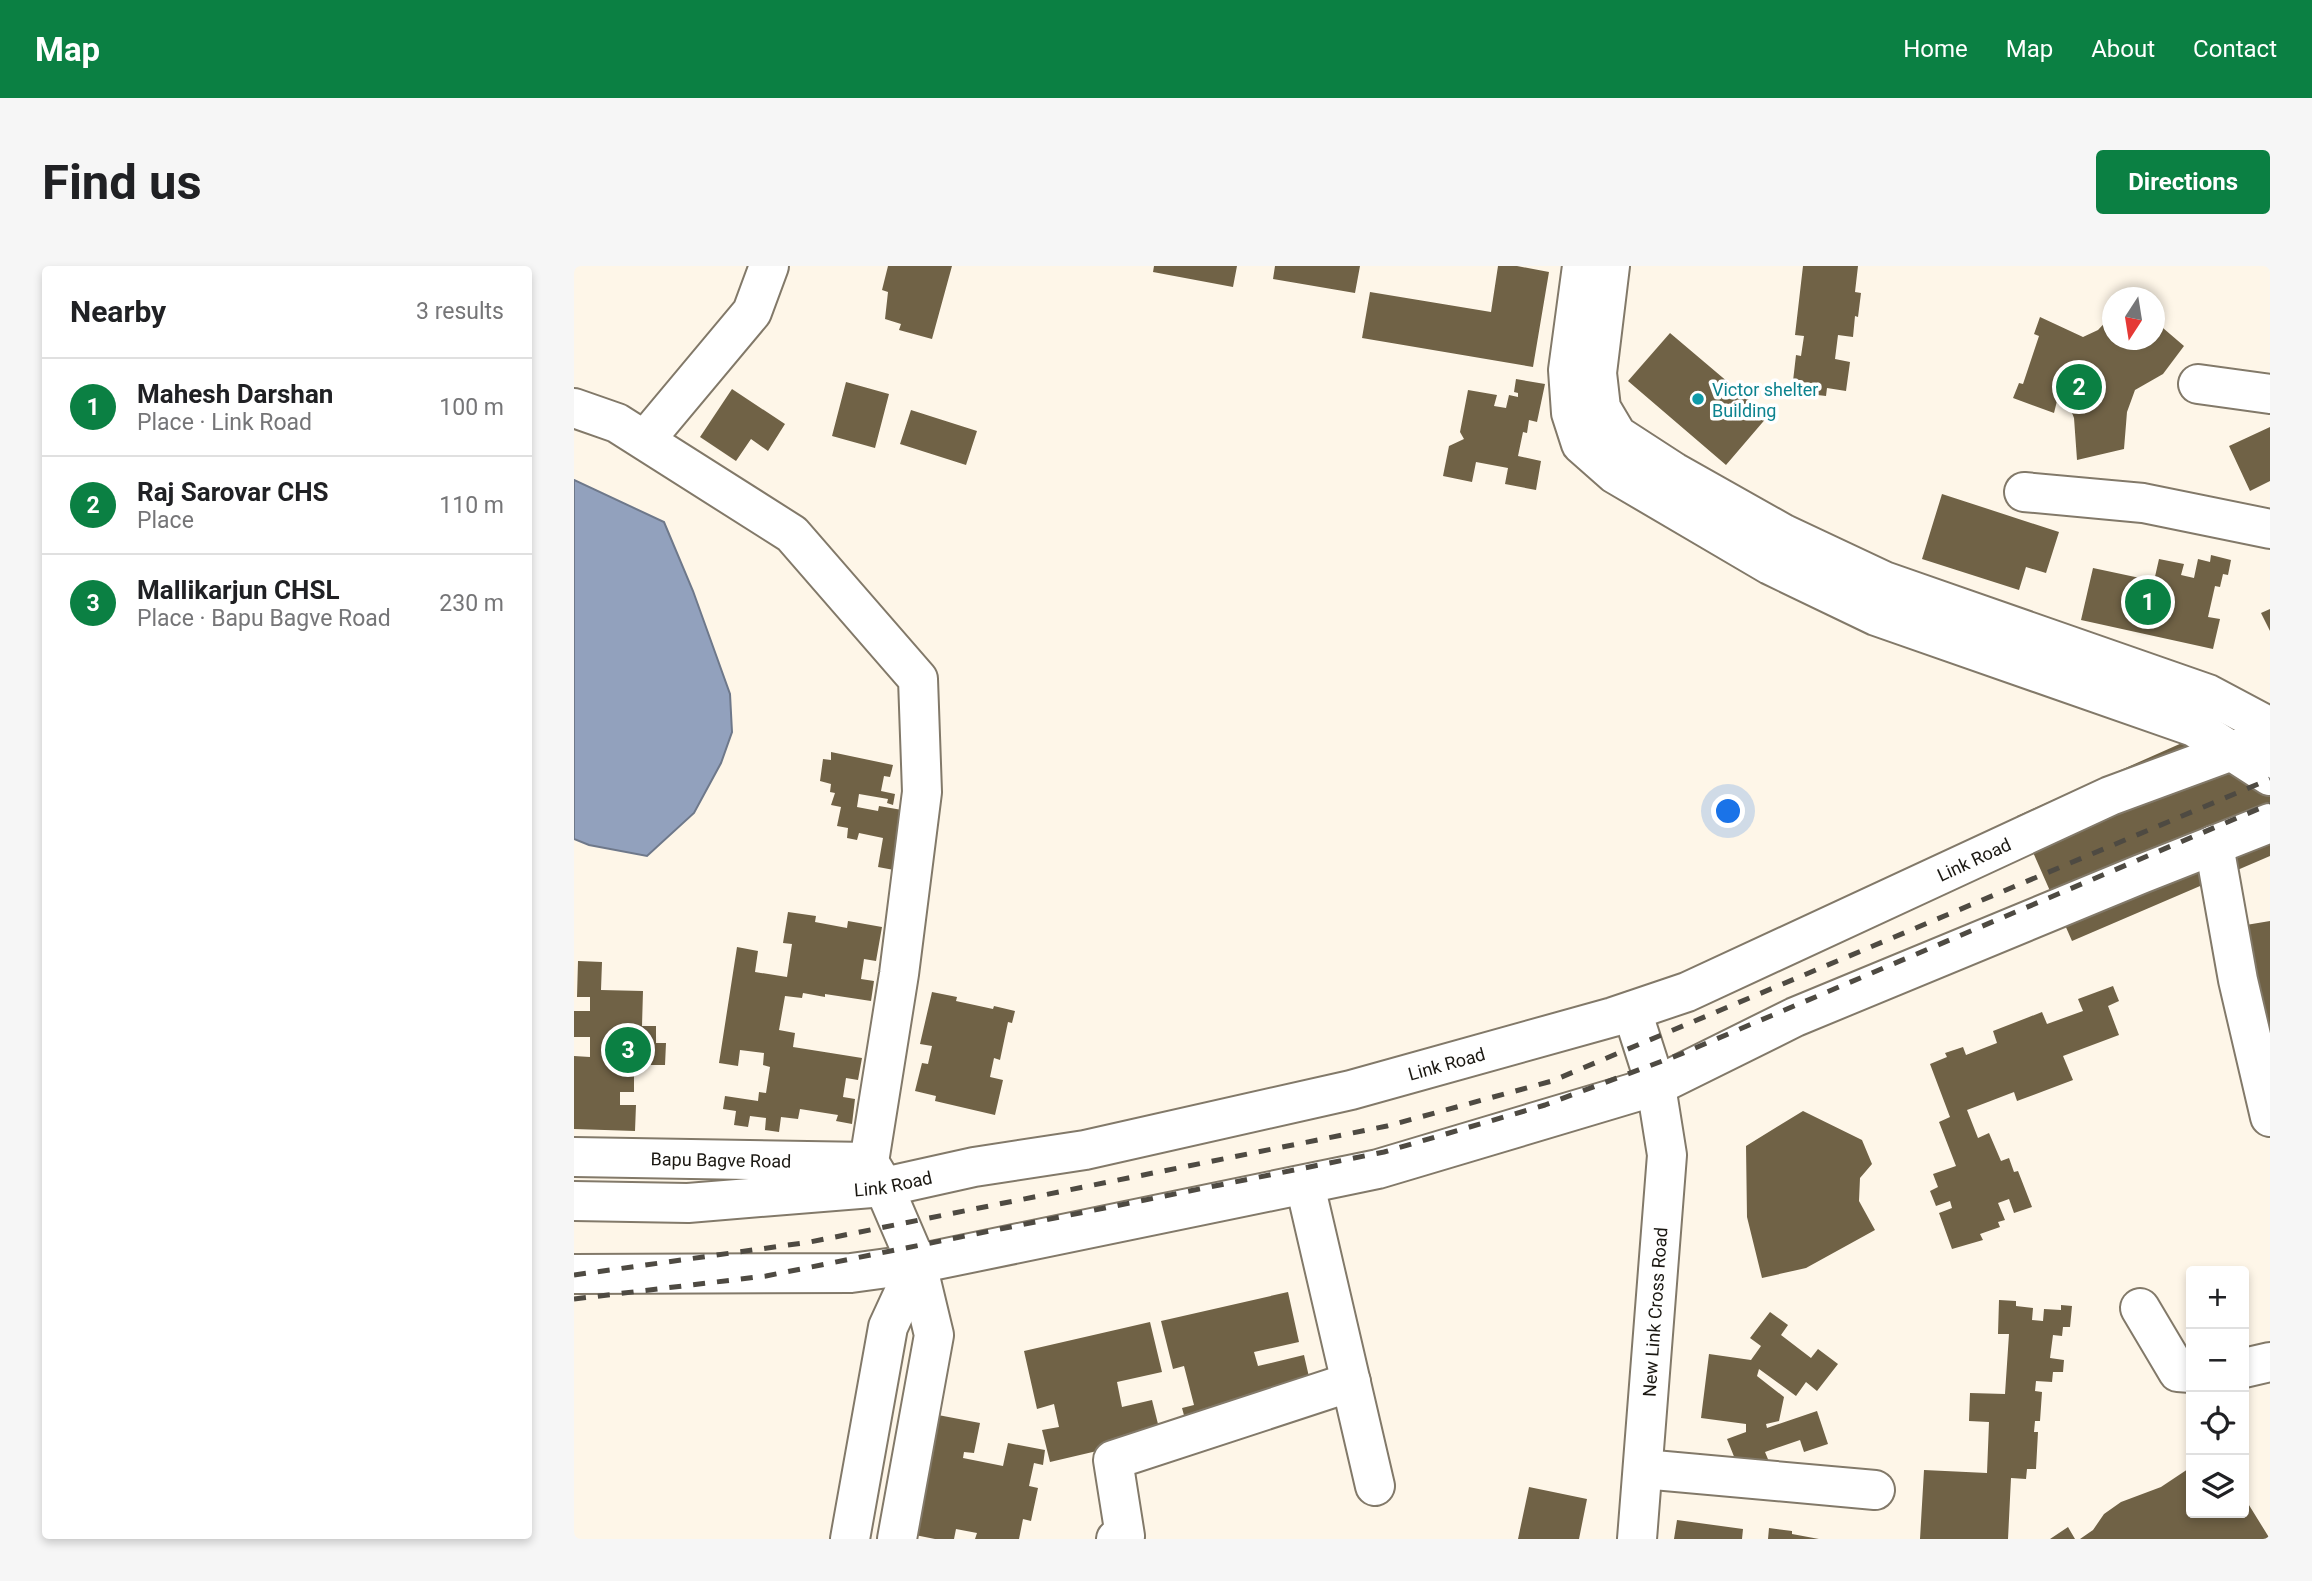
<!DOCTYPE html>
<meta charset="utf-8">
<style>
body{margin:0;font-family:Roboto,sans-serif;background:#f6f6f6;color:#202124}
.controls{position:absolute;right:21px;bottom:21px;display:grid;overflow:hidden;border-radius:7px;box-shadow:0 4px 10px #0003}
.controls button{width:63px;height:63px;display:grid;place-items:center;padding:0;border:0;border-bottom:2px solid #e0e0e0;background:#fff;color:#202124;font:35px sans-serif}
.compass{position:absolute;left:1528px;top:21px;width:63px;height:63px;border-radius:50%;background:#fff;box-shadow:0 4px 10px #0003;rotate:192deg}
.you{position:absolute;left:1155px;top:546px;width:24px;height:24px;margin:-18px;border:5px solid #fff;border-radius:50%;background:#1a73e8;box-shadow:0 0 0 10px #1a73e833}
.badge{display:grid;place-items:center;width:46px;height:46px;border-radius:50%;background:#0b8043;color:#fff;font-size:23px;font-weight:700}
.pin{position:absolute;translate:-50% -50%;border:4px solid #fff;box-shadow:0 2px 7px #0006}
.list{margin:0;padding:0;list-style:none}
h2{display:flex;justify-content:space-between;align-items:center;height:91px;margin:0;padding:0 28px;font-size:30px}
h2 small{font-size:23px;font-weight:400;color:#757577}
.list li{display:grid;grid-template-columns:46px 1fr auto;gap:21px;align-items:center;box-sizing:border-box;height:98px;padding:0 28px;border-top:2px solid #e0e0e0}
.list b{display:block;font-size:26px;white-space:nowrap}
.list p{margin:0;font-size:23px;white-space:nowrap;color:#757577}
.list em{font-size:23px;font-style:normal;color:#757577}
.icon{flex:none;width:38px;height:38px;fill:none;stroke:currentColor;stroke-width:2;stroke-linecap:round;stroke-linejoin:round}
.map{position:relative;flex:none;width:1696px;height:1273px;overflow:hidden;border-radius:7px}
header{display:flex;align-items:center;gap:42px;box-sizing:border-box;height:98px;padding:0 35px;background:#0b8043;color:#fff}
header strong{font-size:33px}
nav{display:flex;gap:38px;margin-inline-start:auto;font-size:24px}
.intro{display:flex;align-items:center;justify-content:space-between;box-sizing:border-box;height:168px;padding:0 42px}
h1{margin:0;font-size:49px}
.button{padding:18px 32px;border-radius:7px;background:#0b8043;color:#fff;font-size:24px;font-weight:700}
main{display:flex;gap:42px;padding:0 42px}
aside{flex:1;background:#fff;border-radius:7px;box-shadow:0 4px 10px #0003}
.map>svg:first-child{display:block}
.water{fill:#92a1bd;stroke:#6e788a;stroke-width:2}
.building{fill:#706246}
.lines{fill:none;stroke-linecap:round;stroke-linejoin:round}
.minor-casing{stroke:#827969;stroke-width:42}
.major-casing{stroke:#827969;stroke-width:42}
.minor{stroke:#fff;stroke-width:38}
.major{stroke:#fff;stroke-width:38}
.rail{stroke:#4e4a42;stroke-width:5;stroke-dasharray:12 12;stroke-linecap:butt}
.culture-dot{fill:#0f9aa8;stroke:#fff;stroke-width:2.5}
.labels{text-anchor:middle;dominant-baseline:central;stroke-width:7;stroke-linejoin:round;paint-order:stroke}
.culture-label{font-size:18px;fill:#0d838f;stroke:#fff;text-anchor:start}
.street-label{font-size:18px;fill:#1b1812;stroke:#fff}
</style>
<header>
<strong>Map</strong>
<nav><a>Home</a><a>Map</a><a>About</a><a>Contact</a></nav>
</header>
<div class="intro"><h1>Find us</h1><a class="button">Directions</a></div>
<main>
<aside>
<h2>Nearby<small>3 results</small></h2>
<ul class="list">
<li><span class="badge">1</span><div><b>Mahesh Darshan</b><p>Place · Link Road</p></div><em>100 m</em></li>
<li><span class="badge">2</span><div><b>Raj Sarovar CHS</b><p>Place</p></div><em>110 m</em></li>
<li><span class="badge">3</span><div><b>Mallikarjun CHSL</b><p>Place · Bapu Bagve Road</p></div><em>230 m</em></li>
</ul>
</aside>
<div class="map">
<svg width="1696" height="1273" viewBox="0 0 1696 1273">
<rect width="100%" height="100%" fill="#fef6e8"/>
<path class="water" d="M0,214l90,42 29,69 37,103 2,38 -11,31 -27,50 -47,43 -58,-11 -15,-6z"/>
<path class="building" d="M314,0h64l-20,73 -33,-9 2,-6 -16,-5 3,-27 -6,-2z
M580,0h83l-4,21 -80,-15z
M701,0h85l-5,27 -82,-14z
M924,0h19l32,6 -16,95 -171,-29 8,-46 121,20z
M1229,0h55l-3,26 6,1 -3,24 -3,-1 -2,21 -15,-2 -3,24 15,3 -4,29 -19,-3 -1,8 -17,-2 2,-11 -18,-2 3,-26 5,1 3,-20 -9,-1z
M1538,49v25h42l9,-12 21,18 -21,28 -28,16 -8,22 -3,37 -47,11 -3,-42 -5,-13 -11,-8 -4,16 -41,-15 6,-15 4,1 16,-48 -5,-2 6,-17 43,20 15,-7z
M1096,67l98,83 -42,49 -98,-84z
M942,113l29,5 -8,38 -8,-2 -2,13 -4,-1 -5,24 23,5 -5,29 -31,-6 3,-16 -32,-6 -4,20 -29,-6 6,-30 15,-7 -4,-7 8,-42 29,5 -3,11 12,2 3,-13 9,2v-4l-4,-1z
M272,116l43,12 -14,54 -43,-12z
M158,123l53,35 -17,27 -17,-12 -15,22 -36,-24z
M337,144l66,21 -11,34 -66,-21z
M1696,161v54l-20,10 -21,-45z
M1368,228l117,38 -13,41 -20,-6 -7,23 -97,-31z
M1637,289l20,5 -3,15 -5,-1 -3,13 -5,-1 -7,31 12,2 -7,30 -132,-29 12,-52 61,13 5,-22 25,5 -3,11 13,3 4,-19 12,3z
M1696,343v22l-9,-18z
M1696,438v152l-198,85 -55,-125z
M257,486l62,13 -3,12 -6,-1 -3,15 14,3 -2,11 -6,-2 1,-4 -29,-5 -2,13 21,4 1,-5 23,4 -8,60 -16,-3 5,-29 -24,-5 -2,7 -10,-2 1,-10 -11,-2 4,-19 -10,-2 4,-12 -5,-1 1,-8 -11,-3 3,-22 8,1z
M214,646l28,4 -1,6 32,6 1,-7 34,6 -6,34 -12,-2 -3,20 13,2 -3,20 -46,-7v3l-22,-4 -1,5 -17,-2 -6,34 16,3 -2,14 69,11 -4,22 -12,-2 -3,19 12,2 -3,25 -16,-3 2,-6 -38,-6 -2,10 -17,-2 -2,15 -14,-2 1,-12 -16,-2 -2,11 -14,-2 2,-14 -13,-2 2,-13 33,5 1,-9 7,1 4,-26 -7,-2 1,-12 -24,-3 -2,16 -19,-3 18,-116 21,4 -3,21 32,5 5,-33 -9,-1z
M1696,655v146l-30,-141z
M4,695l24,1 -1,28 42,1 -1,35h14v17h10l-1,22h-31v27h-14v13h16l-1,26 -61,-2v-73l16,1v-20h-16v-26h16v-14h-13z
M1539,720l6,15 -11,5 11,29 -56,21 10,24 -56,21 -3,-9 -47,18 11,28 11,-5 12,28 8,-3 5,14 4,-1 14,36 -18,6 -5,-14 -11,4 7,17 -7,2 2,5 -20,7 3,6 -31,9 -13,-36 13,-5 -2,-7 -14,5 -6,-15 8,-4 -5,-13 23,-8 -17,-44 11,-5 -20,-53 17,-7 -2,-4 18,-6 3,8 31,-12 -4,-12 49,-19 5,12 36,-13 -5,-12z
M358,726l25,5 -1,4 37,8 1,-3 21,5 -3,12 -4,-1 -8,38 -6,-2 -4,19 13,3 -8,35 -60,-14 1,-5 -21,-5 7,-28 6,1 4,-18 -12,-2z
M1229,845l59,29 10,24 -12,14 -1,23 16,29 -69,38 -44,10 -15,-61 -1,-71z
M714,1026l11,50 -45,10 4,14 46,-11 8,35 -127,29 -3,-11 12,-3 -10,-39 -11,3 -12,-48z
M1425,1034l17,1v5l17,2 -1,12 11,1 1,-12 17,1v-5l11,1 -2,21h-7l-1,9 -9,-1 -3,23 14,2 -1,12h-10l-1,10 -16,-1 -1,10 7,1 -2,29h-5l-1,11h4l-2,37h-9l-1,10 -15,-1 -3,61h-88l4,-69 63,3 2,-51 -20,-1 1,-28 35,1 4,-60h-11z
M1196,1046l18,13 -7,10 30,23 7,-9 20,15 -21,27 -11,-9 -10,14 -37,-27 -2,7 27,21 -5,24 -13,3 1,4 50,-17 11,33 -24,8 -4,-12 -35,12 5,12 -29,10 -14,-35 19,-7v-8l-45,-6 8,-64 42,6 10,-14 -11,-8z
M576,1056l12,50 -45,10 5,25 30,-7 9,36 -111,26 -8,-32 17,-3 -5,-23 -17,5 -13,-58z
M364,1149l42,8 -6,30 -10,-1 -1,6 40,8 5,-23 37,7 -2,15 -9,-2 -5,23 9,2 -7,33 -8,-2 -4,20h-44l2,-6 -21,-4 -2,10h-19l-25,-5z
M1617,1201v46h53v-16l26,42h-190l13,-9 11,-16 17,-12 40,-15z
M955,1221l58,12 -8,40h-61z
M1103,1254l66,9 -1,10h-68z
M1494,1261l7,12h-25z
M1195,1262l23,3v3l27,5h-51z"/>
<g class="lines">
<defs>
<g id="minor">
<path d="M1624,118l72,10"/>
<path d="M0,142l43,15 175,111 126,145 4,113 -23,182 -30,188 15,25 33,77 17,71 -37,204"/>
<path d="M71,174l107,-128 17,-46"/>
<path d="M1450,226l119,11 127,26"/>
<path d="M1640,579l24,135 32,137"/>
<path d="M1058,745l24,75 11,69 -30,384"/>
<path id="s1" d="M0,891l295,5"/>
<path d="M731,919l70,301"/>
<path d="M1566,1042l38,64 13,1"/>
<path d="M1670,1102l26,-6"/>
<path d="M1069,1203l232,21"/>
<path d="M276,1273l38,-212 29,-63"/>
<path d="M542,1273l9,-3 -12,-76 238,-78"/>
</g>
<g id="major">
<path d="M1008,0l-14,104 3,43 10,31 34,30 155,91 106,51 318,111 76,49"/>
<path d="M1036,0l-13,107 4,35 16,27 57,37 110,62 100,47 324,113 62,33"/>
<path id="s2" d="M0,935l114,2 196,-16 90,-20 111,-17 266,-60 262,-73 74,-25 423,-196 160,-59"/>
<path d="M0,1008l277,-1 66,-9 461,-95 278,-83 139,-69 346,-143 129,-51"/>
</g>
</defs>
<use href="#minor" class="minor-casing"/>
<use href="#major" class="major-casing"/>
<use href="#minor" class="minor"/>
<use href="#major" class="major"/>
<path class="rail" d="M0,1009l236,-33 577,-116 165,-45 718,-302
M0,1033l192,-23 618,-124 161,-47 136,-51 589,-250"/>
</g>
<circle class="culture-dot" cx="1124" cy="133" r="7"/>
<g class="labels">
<g class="culture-label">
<text x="1138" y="123">Victor shelter<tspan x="1138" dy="21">Building</tspan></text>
</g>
<g class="street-label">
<text stroke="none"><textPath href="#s2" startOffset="1454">Link Road</textPath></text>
<text stroke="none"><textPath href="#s2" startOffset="887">Link Road</textPath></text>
<text stroke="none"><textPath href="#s1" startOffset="147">Bapu Bagve Road</textPath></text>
<text stroke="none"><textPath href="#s2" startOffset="320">Link Road</textPath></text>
<text transform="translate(1081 1046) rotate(-86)">New Link Cross Road</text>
</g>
</g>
</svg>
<div class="controls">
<button>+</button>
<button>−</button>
<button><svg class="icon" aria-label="locate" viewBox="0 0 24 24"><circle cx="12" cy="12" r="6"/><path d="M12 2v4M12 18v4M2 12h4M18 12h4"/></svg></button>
<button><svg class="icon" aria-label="layers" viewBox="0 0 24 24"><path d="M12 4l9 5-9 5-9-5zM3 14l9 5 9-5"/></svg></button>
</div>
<svg class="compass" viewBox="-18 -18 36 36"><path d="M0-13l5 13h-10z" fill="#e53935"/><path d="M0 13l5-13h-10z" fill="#757577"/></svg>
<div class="you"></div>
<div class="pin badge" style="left:1574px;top:336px">1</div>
<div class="pin badge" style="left:1505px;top:121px">2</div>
<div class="pin badge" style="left:54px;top:784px">3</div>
</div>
</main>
